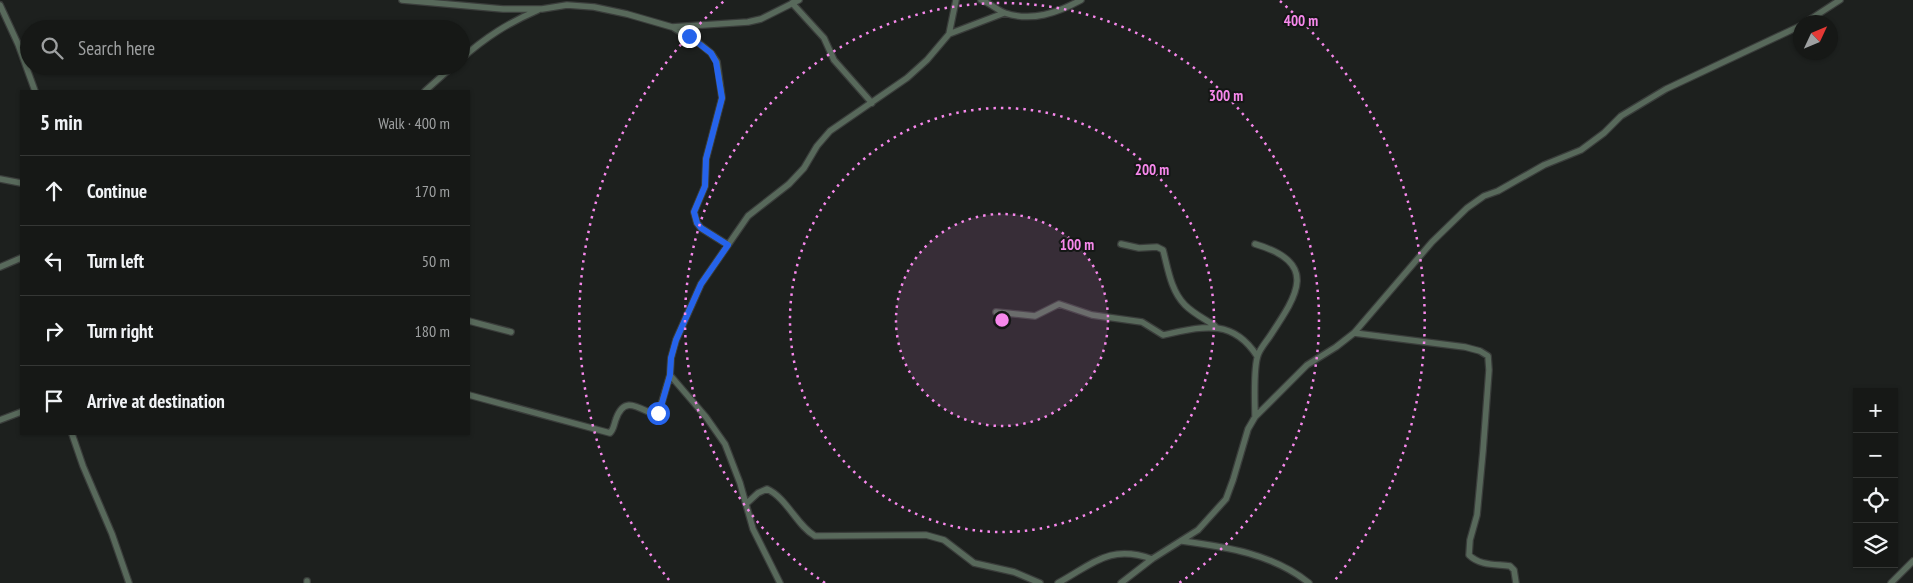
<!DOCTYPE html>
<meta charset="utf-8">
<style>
body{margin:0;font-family:"PT Sans Narrow",sans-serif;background:#232523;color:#f1f3f6}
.controls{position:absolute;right:15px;bottom:15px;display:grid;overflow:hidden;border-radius:0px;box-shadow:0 1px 4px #0004}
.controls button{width:45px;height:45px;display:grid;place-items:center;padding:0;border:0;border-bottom:1px solid #353735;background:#161816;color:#f1f3f6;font:25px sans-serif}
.compass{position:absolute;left:1793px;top:15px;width:45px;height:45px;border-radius:50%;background:#161816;box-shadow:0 1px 4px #0004;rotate:46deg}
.stop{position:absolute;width:15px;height:15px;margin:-11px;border:4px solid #2563eb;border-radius:50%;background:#fff}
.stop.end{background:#2563eb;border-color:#fff;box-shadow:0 1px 5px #0008}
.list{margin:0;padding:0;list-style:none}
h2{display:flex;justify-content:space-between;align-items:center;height:65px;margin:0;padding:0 20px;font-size:21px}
h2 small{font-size:16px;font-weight:400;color:#9ea0a1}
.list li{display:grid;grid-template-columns:32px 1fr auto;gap:15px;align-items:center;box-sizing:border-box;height:70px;padding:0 20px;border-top:1px solid #353735}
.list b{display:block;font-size:19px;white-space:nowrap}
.list em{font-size:16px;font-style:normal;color:#9ea0a1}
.icon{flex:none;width:28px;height:28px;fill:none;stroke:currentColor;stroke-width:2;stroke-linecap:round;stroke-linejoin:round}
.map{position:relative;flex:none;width:1913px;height:583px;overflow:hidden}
.search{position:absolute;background:#161816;box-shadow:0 1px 4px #0004;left:20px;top:20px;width:450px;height:55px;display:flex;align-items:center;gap:12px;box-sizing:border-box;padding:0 18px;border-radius:28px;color:#9ea0a1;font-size:19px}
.panel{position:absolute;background:#161816;box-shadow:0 1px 4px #0004;left:20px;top:90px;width:450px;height:345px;border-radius:0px}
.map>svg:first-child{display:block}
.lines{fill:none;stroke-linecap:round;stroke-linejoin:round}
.street-casing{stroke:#3a3d3b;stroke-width:8}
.street{stroke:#58695b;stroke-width:5.5}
.route{stroke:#2563eb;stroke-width:6}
.ring{fill:none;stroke:#f788ec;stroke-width:2.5;stroke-dasharray:2.5 5}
.centre{fill:#f788ec;stroke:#141715;stroke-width:2.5}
.ring-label{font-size:15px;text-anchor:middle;font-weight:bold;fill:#f788ec;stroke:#141715;stroke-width:4;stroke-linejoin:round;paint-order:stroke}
</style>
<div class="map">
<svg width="1913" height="583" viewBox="0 0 1913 583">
<rect width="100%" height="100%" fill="#1d201e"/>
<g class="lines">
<defs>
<path id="street" d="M402,0l101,9h39l25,-4 27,2 33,7 45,13 76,-5 13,-3 38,-19
M981,0c9,3 16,10 24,13 27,9 52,0 76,-13
M792,3l32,35 10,22 38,43
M0,5l18,39 17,47
M1806,22l34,-22
M674,28l26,16 11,9 6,9 5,36 -16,61 -1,27 -11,26 3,11 4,5 27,17
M949,34l55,-21
M461,59c25,-22 47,-36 77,-49
M425,91l28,-25
M0,179l21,4
M1121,244l18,4 18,-1 6,3c5,19 8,41 22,55 9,9 20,14 30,21
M1255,244c64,19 43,50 15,92 -4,6 -10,13 -12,19 -5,13 -3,48 -3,62
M0,267l21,-9
M996,312l39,4 24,-12 33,11 50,7 21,13c38,-8 69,-18 94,21
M469,321l42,11
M1354,333l111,14 15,4 8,5 1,14 -6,81 -6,64 -7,25 -1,15c11,11 27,9 41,11l4,4 2,13
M469,395l141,38c4,-4 4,-9 6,-14 8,-23 21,-12 37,-5l6,-2 11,-37
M0,420l21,-8
M72,434l11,32 29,68 17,49
M746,504l12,-11 9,-4c20,9 30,37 48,47l111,-1 18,5 30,23 40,9 26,11
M1182,541c45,6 91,13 127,42
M307,581v2
M780,583l-27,-54 -13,-46 -15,-39 -19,-27 -36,-42 1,-17 5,-18 25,-56 47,-68 41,-32 15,-16 13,-22 13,-15 77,-53 20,-18 22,-26 7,-34
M1058,583c35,-19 51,-39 94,-24
M1121,583l31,-24 46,-29 28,-31 7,-19 15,-51 7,-12 52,-52 29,-18 18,-14 78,-91 35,-34 17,-12 14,-5 46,-26 37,-15 23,-17 17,-17 45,-27 134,-63
M1891,583l22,-22"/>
</defs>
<use href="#street" class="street-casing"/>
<use href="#street" class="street"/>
</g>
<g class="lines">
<path class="route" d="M658,413l2,-3 10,-35 1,-17 5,-18 25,-56 27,-39 -27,-17 -4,-5 -3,-11 11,-26 1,-27 16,-61 -6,-36 -5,-9 -22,-17"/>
</g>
<circle cx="1002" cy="320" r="106" fill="#f788ec" fill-opacity=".12"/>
<g class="ring">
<circle cx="1002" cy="320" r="106"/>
<circle cx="1002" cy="320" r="212"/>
<path d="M825 583A317 317 0 1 1 1179 583"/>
<path d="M669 580A423 423 0 0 1 724 1M1280 1A423 423 0 0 1 1335 580"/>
</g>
<circle cx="1002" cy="320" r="8" class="centre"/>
<g class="ring-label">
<text x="1301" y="26">400 m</text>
<text x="1226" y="101">300 m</text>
<text x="1152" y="175">200 m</text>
<text x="1077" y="250">100 m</text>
</g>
</svg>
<div class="controls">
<button>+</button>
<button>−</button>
<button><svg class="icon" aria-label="locate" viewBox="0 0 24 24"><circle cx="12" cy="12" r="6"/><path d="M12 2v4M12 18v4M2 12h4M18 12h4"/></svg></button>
<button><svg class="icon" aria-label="layers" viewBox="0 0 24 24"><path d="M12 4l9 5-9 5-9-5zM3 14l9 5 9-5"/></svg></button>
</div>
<svg class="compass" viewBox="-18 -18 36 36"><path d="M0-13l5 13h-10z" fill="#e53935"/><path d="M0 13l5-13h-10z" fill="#9ea0a1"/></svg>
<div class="stop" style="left:658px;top:413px"></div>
<div class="stop end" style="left:689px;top:36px"></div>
<div class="search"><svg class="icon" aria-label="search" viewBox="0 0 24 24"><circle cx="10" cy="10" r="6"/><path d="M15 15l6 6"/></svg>Search here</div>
<section class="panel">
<h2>5 min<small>Walk · 400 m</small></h2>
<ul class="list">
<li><svg class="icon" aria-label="ahead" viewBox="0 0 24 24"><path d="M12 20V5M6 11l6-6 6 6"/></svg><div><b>Continue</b></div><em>170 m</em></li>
<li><svg class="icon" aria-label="left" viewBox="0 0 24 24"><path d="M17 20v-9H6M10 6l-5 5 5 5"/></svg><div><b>Turn left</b></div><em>50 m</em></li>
<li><svg class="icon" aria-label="right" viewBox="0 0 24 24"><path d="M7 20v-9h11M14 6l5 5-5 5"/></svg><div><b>Turn right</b></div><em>180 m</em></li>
<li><svg class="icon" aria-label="arrive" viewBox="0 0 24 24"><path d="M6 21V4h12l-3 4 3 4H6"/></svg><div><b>Arrive at destination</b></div></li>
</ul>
</section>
</div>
